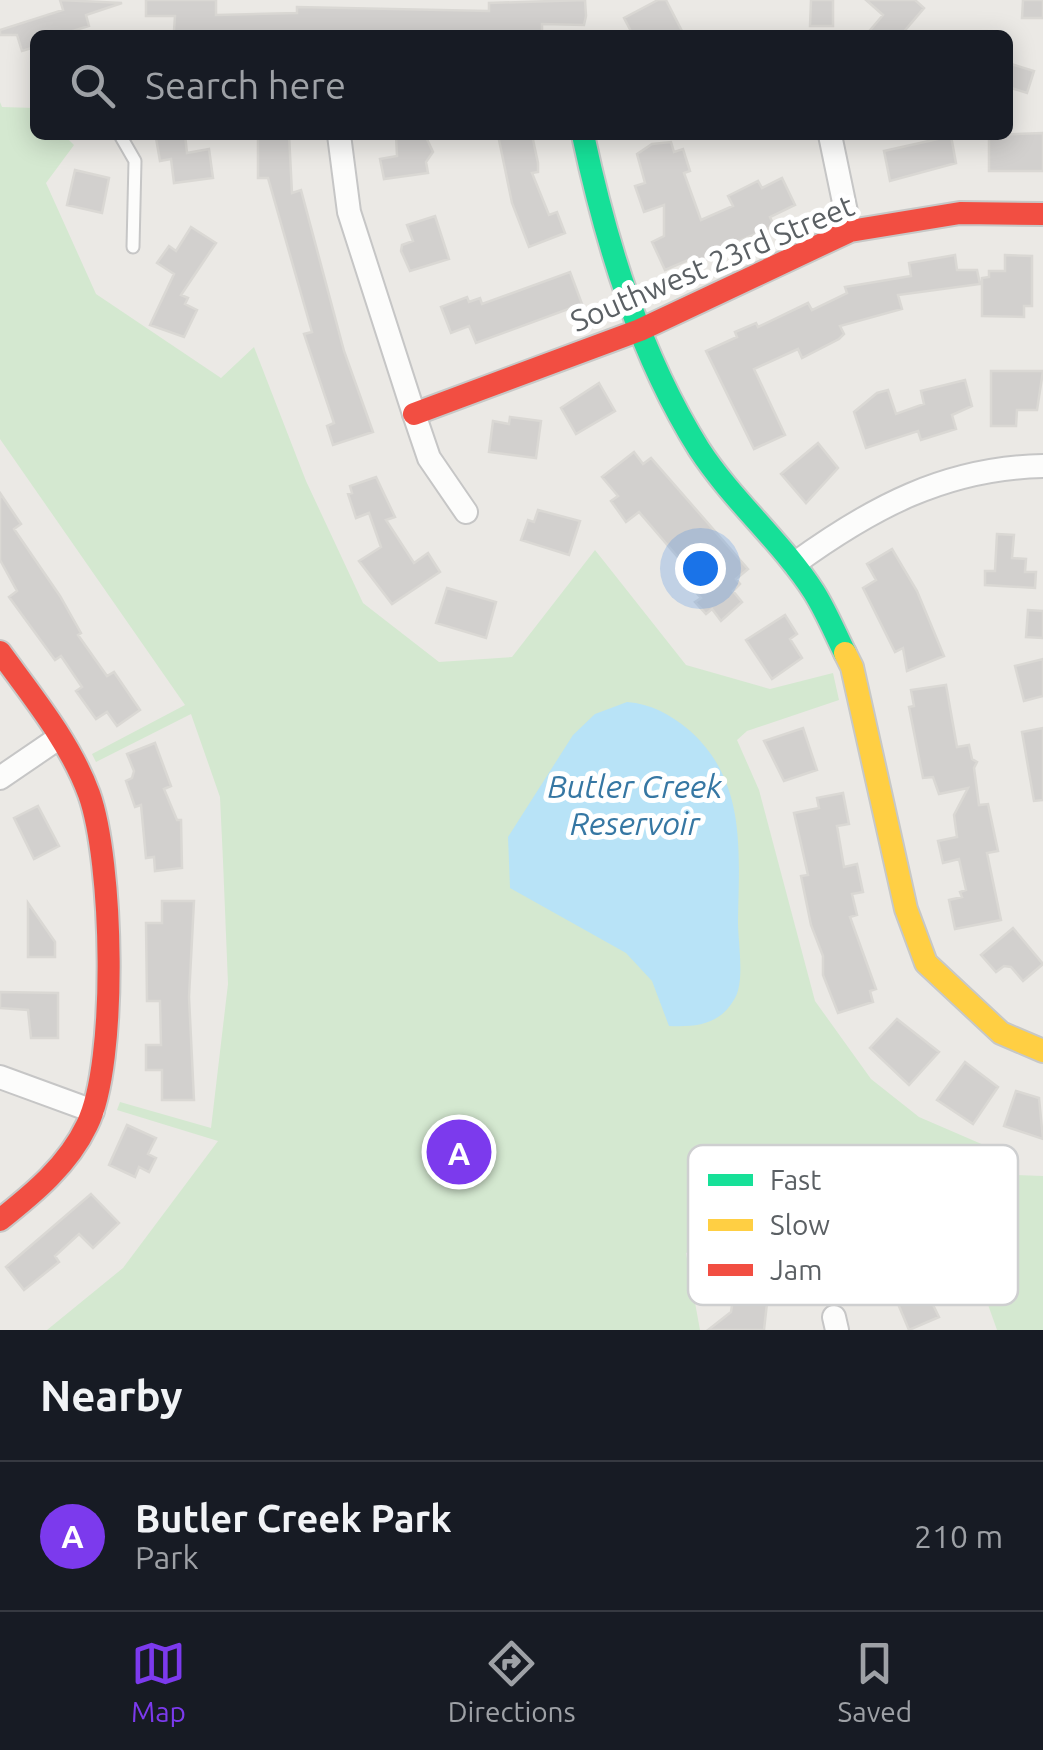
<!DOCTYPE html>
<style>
body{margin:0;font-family:Ubuntu,sans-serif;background:#20242c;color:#f1f3f6}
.you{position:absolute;left:700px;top:568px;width:35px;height:35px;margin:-25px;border:8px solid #fff;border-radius:50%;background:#1a73e8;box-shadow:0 0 0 15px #1a73e833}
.badge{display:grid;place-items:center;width:65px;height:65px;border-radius:50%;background:#7c3aed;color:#fff;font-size:32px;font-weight:700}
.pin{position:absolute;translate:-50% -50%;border:5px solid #fff;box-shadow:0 2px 10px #0006}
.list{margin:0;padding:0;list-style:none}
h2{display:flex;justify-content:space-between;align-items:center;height:130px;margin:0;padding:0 40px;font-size:42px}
h2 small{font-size:32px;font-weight:400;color:#9ea1a6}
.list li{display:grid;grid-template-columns:65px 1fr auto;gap:30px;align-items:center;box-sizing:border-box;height:150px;padding:0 40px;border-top:2px solid #363941}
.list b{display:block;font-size:38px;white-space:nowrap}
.list p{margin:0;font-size:32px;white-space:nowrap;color:#9ea1a6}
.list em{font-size:32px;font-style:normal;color:#9ea1a6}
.icon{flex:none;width:55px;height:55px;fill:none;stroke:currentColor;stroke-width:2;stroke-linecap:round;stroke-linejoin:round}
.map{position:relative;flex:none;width:1043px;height:1330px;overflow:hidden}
.search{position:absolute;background:#171b24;box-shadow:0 5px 25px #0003;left:30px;right:30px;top:30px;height:110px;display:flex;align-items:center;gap:25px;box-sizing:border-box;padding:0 35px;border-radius:15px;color:#9ea1a6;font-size:38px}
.sheet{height:280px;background:#171b24}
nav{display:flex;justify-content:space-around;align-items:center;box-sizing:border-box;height:140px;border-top:2px solid #363941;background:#171b24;font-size:28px;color:#9ea1a6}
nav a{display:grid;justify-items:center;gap:5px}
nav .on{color:#7c3aed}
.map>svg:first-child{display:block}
.green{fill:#d4e8d0}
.water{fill:#b8e3f7}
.building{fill:#d2d0ce;stroke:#dad8d4;stroke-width:2.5}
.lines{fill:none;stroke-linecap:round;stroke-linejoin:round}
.lane-casing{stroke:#c6c6c6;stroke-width:15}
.street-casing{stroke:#c6c6c6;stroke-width:26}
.fast-casing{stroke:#c7c8c7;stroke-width:26}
.slow-casing{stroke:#c7c8c7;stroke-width:26}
.jam-casing{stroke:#c7c8c7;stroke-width:26}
.lane{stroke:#fcfcfb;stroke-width:11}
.street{stroke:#fcfcfb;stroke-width:22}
.fast{stroke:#16e098;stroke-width:22}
.slow{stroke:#ffcf43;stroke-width:22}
.jam{stroke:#f24e42;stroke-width:22}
.labels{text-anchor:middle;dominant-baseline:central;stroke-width:10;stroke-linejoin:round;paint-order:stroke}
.street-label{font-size:30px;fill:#5b6064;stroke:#fff}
.water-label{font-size:32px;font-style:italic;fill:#3677a3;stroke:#fff}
.key{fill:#fff;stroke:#cecfd0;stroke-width:2.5}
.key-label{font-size:28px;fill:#5b6064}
</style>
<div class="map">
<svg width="1043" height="1330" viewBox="0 0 1043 1330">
<rect width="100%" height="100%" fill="#ebe9e5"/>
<path class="green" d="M0,102l2,5 33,1v27h29l10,10 -28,38 50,111 125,84 33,-31 52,134 57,122 76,59 73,-5 83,-107 91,115 84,24 63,-16 6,27 -92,31 -10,9 22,50 56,211 56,78 48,38 81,35 16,23 27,1v154h-46l-11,-31 -56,-53 -79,-56h-41l-124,63 14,77h-653l76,-62 95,-127 -101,-31 3,-8 91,26 17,-144 -5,-123 -3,-64 -29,-83 -95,48 -4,-8 93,-49 -185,-266z"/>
<path class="water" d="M627,702c24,2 43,12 62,28 58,51 50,121 49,192 0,21 7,58 -3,76 -15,27 -38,29 -66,28l-17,-45 -26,-28 -116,-65 -2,-51 65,-102 22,-21z"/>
<path class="building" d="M60,0l62,3 -36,12 3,11 -29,9h-25v12l-13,4 -5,-16h-17v-5l63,-20z
M146,0h70v15l81,-2v-6l192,4v-8l96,-3 1,16 -2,9 -42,-1v10l-309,1 -59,-4 1,-15h-29z
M658,0h8l18,35h-51l-9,-17z
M811,0h22v26h-23z
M866,0h49l9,8 -23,27h-35l17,-20z
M1023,0h20v18h-21z
M1008,63l26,8 -7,22 -19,-6z
M1043,133v38h-54v-36z
M185,135l2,18 22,-4 4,29 -39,5 -3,-24 -11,2 -4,-23z
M258,135h31l3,58 9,-3 43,161 29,81 -40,13 -6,-19 7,-3 -30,-89 8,-2 -44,-154h-10z
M396,135h29l8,17 -7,10 2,11 -44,6 -4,-20 17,-3z
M498,135h34l6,28v9l-6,1 17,42 8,-3 8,21 -36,14 -17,-44z
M951,136l5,27 -66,18 -6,-30z
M671,142l3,10 9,-3 7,22 -6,2 17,47 32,-14 -5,-10 30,-15 4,7 20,-10 13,27 -25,12 4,9 -58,25 1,4 -19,8 -3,-6 -30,13 -13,-28 12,-6v-31l-20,7 -9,-26 10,-3 -8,-29 15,-10z
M75,170l34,8 -7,35 -35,-8z
M435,216l14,43 -39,12 -9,-20 1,-6 11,-4 -6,-16z
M191,227l25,16 -35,52 7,3 -3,6 12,6 -13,27 -34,-12 24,-51 -17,-11 12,-17 7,5z
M955,255l2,15h20l3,14 -82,11 4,14 -62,17 4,8 -5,5 -37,19 -4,-9 -44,20 31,66 -31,14 -48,-98 31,-14 -2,-5 21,-9 2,4 50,-24 4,7 35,-17 -2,-6 66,-11 -2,-13z
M1005,255l27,1v50h-8v11l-42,-1v-38l7,-1v-6h16z
M570,272l12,32 -106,39 -7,-17 -18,7 -10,-26 26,-10 2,5 11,-4 2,6z
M991,371h52l-6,39h-20l-1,16h-25z
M965,380l7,26 -20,9 4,14 -35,11 -3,-9 -52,17 -12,-36 23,-19 11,-3 8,24 28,-10 -3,-13z
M599,383l16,28 -39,23 -15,-26z
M510,417l31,4 -5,37 -47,-6 4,-31 16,3z
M818,443l20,25 -32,35 -25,-29z
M634,452l9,12 8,-6 97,111 -12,10 4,5 -7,7 9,11 -21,19 -9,-12 -6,5 -11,-12 6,-4 -8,-9 7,-6 -61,-71 -13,10 -15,-21 7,-5 -16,-19z
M376,477l19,40 -9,3 28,43 14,-10 12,19 -48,32 -33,-43 22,-14 -12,-34 -13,5 -8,-24 4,-1 -2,-7z
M0,493l21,31 -7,5 46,67 21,37 -3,2 29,41 7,-4 26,38 -23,16 -10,-14 -11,7 -20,-28 6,-4 -21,-31 -6,4 -46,-63 8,-6 -17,-31z
M538,510l42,11 -11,34 -48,-15 7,-20 6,2z
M997,534l17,1 -2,23 14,1 -1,13h11l-1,16 -50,-3v-14h10z
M892,549l25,42 27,65 -37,15 -4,-23 -8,4 -32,-64 13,-8 -9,-16z
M447,588l49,14 -10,36 -50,-15z
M1028,610l15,1v27l-17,-1z
M785,615l12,19 -7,5 12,19 -30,21 -26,-39z
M1043,659v37l-19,5 -9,-35z
M946,685l11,62 12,-2 3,14 5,3 -3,6 5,37 9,-1 10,47 -11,2 14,67 -46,9 -6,-29 13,-3 -2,-5 6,-2 -7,-31 -16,4 -5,-22 19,-4 -3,-22 14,-27 -29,6 -6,-17 -10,1 -14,-71 5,-1 -3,-16z
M803,728l14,42 -33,11 -20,-40z
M1043,728v72l-9,1 -12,-69z
M155,743l16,43 -7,3 13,31h4l1,48 -27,3 -1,-14 -8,1 -5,-53 -6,2 -9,-26 6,-3 2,-7 -7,-17z
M843,793l6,31 -12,2 7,41 13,-3 6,28 -11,2 5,21 -7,2 26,72 -6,2 3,11 -35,11 -15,-38v-19l-12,-31 -10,-49 7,-1 -14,-62 25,-5 -2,-10z
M38,806l21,40 -25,13 -20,-41z
M162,901h32l-5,96 5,103h-32v-30h-16v-25h15l-1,-44h-13l-1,-78h16z
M28,903l27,39v15h-27z
M1013,928l30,36 -20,17 -12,-14 -7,-1 -8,6 -15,-17z
M0,992l58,1v45h-27l-3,-28 -28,-2z
M897,1019l42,33 -30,33 -39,-37z
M965,1062l33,25 -25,37 -36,-24z
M1016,1091l23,7 4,41 -39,-13z
M127,1125l29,13 -8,16 8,4 -7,14 -10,-5 -4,10 -26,-12z
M91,1194l28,29 -26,25 -14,-14 -24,22 4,6 -35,28 -18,-23z
M918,1274l21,43 -30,13 -18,-43z
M733,1299l34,4 -3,27h-56l23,-18z"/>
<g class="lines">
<defs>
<path id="lane" d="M120,135l15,26 -2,86"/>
<path id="street" d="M339,135l10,77 65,202 15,44 37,54
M830,135l20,96
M794,564c77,-56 151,-96 249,-98
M0,778l60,-41
M0,1077l93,34
M834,1317l3,13"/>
<path id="fast" d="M583,135c23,108 57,220 116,314 33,51 82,92 115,143 12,19 21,41 31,61"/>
<path id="slow" d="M845,653l7,14 54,242 20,54 75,70 42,18"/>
<path id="jam" d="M414,414l226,-84 210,-99 110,-18 83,1
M0,652c32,44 70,90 89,142 24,67 29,268 -2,331 -19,40 -53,68 -87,95"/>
</defs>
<use href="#lane" class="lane-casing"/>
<use href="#street" class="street-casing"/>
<use href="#fast" class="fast-casing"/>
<use href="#slow" class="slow-casing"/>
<use href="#jam" class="jam-casing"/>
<use href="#lane" class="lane"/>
<use href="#street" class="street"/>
<use href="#fast" class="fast"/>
<use href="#slow" class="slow"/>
<use href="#jam" class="jam"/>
</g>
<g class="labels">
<g class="street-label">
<text transform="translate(712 263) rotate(-23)">Southwest 23rd Street</text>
</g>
<g class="water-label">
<text x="635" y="786">Butler Creek<tspan x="635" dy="37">Reservoir</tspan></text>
</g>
</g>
<rect x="688" y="1145" width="330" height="160" rx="15" class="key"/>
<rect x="708" y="1174" width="45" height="12" fill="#16e098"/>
<rect x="708" y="1219" width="45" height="12" fill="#ffcf43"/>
<rect x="708" y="1264" width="45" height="12" fill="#f24e42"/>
<g class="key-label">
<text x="770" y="1190">Fast</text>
<text x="770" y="1235">Slow</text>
<text x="770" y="1280">Jam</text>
</g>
</svg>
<div class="you"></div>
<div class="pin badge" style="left:459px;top:1152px">A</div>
<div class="search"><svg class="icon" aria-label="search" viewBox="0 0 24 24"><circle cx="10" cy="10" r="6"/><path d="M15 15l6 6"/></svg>Search here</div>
</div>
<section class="sheet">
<h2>Nearby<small></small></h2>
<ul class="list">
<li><span class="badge">A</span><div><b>Butler Creek Park</b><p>Park</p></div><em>210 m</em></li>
</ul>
</section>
<nav>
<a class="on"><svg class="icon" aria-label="map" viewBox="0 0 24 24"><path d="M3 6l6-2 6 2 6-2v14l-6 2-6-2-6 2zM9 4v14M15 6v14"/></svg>Map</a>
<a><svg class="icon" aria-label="directions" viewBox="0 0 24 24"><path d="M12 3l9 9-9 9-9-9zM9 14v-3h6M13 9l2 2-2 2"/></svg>Directions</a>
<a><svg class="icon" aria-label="saved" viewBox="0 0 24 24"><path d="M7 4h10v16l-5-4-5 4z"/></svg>Saved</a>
</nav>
